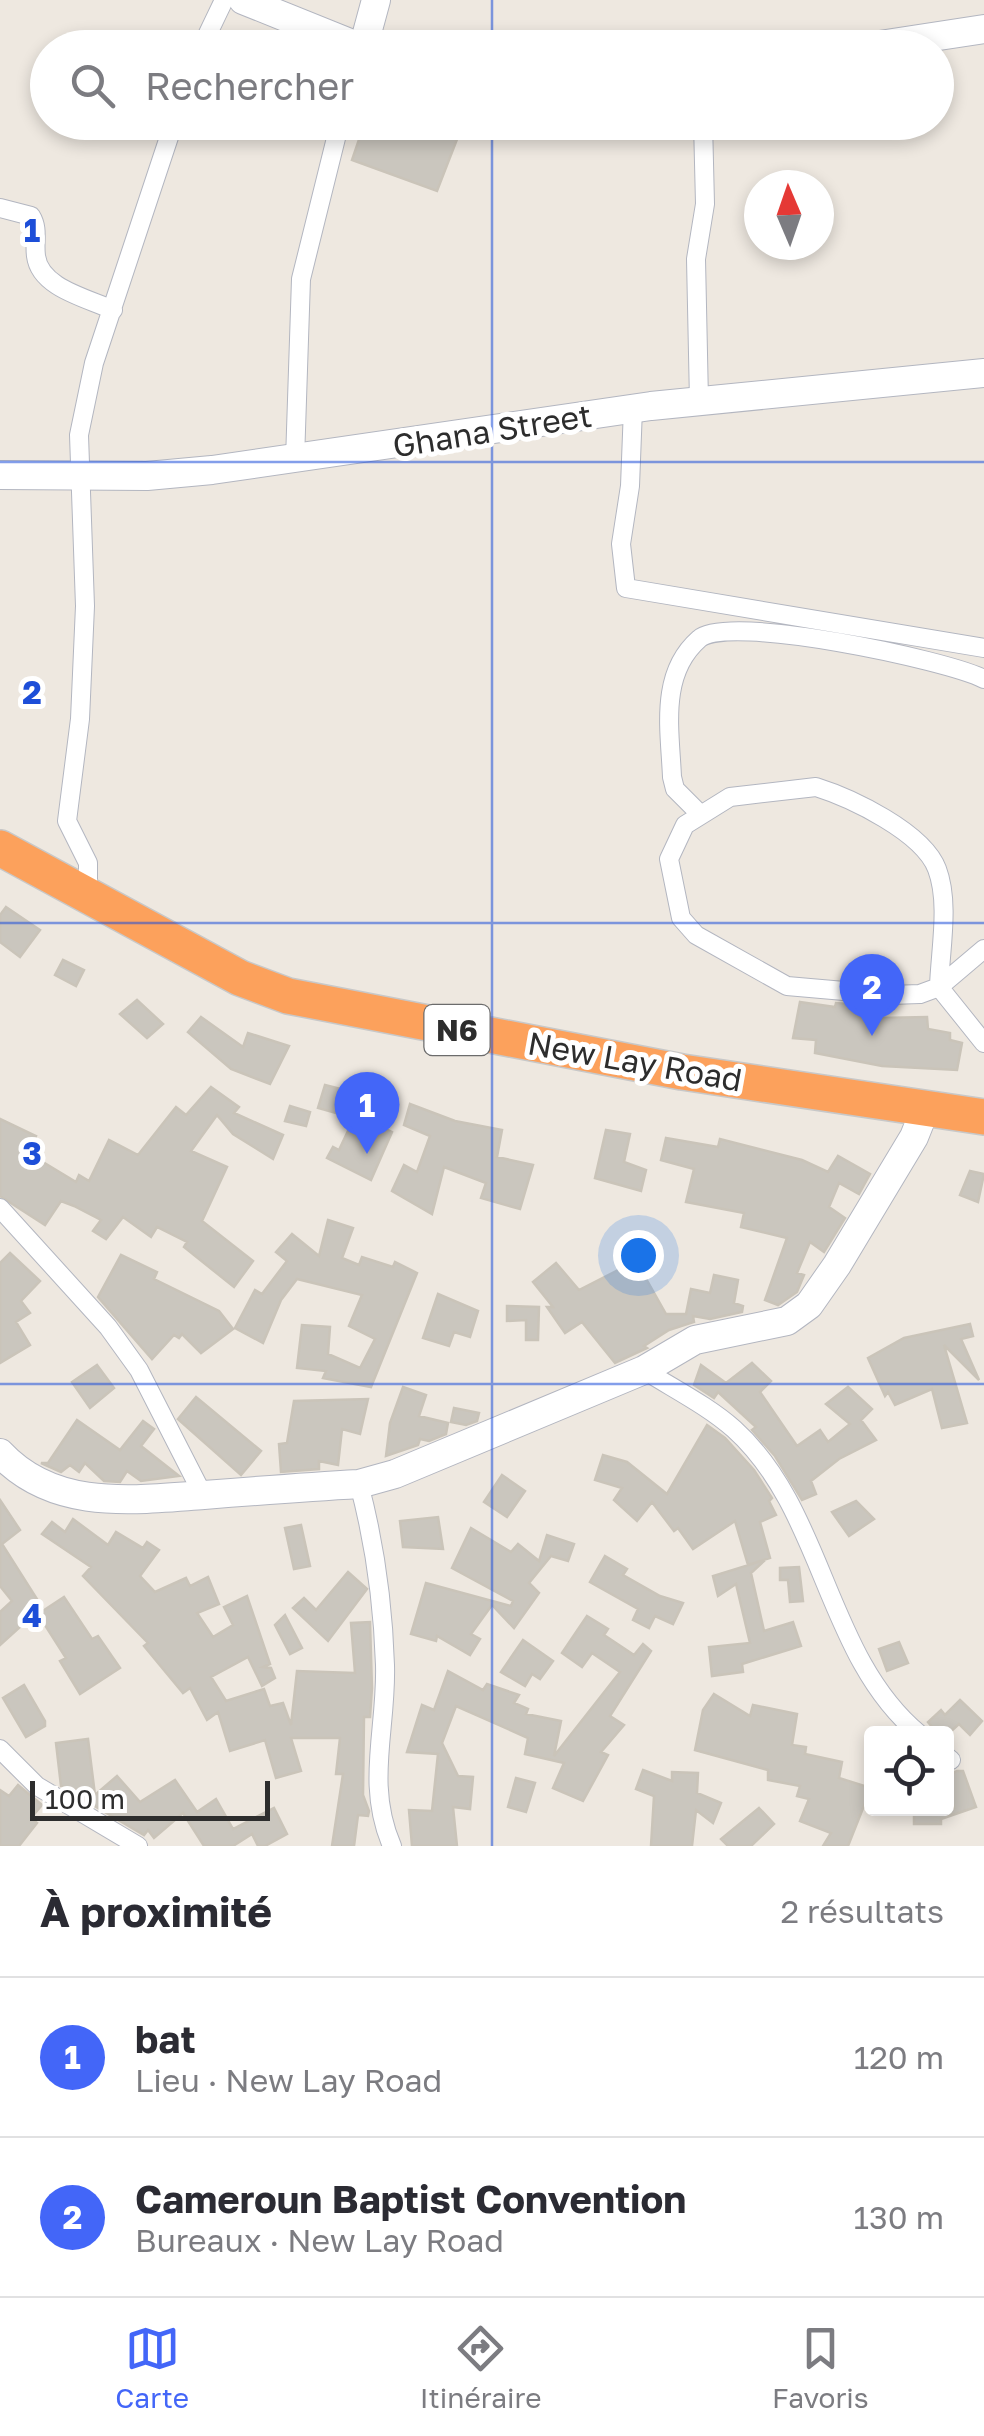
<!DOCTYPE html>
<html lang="fr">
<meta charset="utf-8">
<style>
body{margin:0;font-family:"Golos Text",sans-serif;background:#f7f7f7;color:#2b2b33}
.controls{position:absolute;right:30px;bottom:30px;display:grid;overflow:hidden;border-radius:10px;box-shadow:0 5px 15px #0003}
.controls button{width:90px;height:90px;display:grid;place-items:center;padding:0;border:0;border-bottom:2px solid #e1e1e2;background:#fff;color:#2b2b33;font:50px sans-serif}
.compass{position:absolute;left:744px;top:170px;width:90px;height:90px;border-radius:50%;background:#fff;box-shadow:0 5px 15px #0003;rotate:358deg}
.scale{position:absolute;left:30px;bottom:25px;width:240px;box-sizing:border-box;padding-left:10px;border:5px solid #2d2d2d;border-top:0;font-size:28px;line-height:35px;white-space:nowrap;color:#2d2d2d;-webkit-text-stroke:8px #fff;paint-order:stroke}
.you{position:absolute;left:638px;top:1255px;width:35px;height:35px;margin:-25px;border:8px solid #fff;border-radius:50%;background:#1a73e8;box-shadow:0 0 0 15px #1a73e833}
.badge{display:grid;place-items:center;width:65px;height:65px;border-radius:50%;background:#4366f8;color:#fff;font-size:32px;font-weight:700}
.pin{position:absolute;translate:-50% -82px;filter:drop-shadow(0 2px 5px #0008)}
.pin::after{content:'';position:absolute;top:52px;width:35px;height:30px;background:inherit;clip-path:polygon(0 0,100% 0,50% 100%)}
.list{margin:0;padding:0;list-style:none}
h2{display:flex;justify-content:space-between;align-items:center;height:130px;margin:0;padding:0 40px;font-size:42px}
h2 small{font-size:32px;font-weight:400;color:#7c7c81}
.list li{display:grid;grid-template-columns:65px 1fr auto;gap:30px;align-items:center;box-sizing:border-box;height:160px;padding:0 40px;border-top:2px solid #e1e1e2}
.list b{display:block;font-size:38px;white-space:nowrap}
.list p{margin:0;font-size:32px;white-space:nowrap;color:#7c7c81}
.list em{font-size:32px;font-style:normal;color:#7c7c81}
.icon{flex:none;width:55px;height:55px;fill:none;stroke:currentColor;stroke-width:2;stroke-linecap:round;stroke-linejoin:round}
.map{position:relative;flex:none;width:984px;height:1846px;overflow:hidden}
.search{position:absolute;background:#fff;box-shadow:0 5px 15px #0003;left:30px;right:30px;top:30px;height:110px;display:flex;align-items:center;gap:25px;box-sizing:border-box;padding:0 35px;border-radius:55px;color:#7c7c81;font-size:38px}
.sheet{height:450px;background:#fff}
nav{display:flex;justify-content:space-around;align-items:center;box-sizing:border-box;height:140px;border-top:2px solid #e1e1e2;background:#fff;font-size:28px;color:#7c7c81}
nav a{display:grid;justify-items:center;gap:5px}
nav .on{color:#4366f8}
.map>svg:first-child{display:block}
.building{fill:#cac6be;stroke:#cac4b9;stroke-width:2.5}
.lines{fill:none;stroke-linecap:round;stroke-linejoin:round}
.street-casing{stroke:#b3b6c0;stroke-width:20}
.secondary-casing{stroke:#b3b6c0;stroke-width:30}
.highway-casing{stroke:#c8c8c8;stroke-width:38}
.street{stroke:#fff;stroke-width:18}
.secondary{stroke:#fff;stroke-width:28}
.highway{stroke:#fca15c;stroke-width:35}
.grid{fill:none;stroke:#1d4ed8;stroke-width:2.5;stroke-opacity:0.55}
.labels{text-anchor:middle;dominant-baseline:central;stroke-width:10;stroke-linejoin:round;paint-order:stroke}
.shield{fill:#fff;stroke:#6c6c6c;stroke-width:2.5}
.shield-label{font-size:30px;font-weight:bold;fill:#2d2d2d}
.street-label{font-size:32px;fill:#2d2d2d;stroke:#fff}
.grid-label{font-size:32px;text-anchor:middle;font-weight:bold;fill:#1d4ed8;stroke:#fff;stroke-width:10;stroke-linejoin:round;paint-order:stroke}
</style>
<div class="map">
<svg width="984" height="1846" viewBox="0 0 984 1846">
<rect width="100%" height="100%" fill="#eee8e0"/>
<path class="building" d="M365,122h79l17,7 -24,62 -85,-31z
M6,907l34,23 -20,27 -20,-15v-27z
M63,960l21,10 -8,16 -21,-11z
M137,1000l26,24 -16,14 -27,-24z
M800,1002l35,5 1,-4 44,4 -1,11 48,-1 1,12 22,4v7l12,3 -5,27 -75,-4 -67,-13 1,-13 -23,-2z
M201,1017l42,30 5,-14 41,13 -19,38 -39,-15 -43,-37z
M325,1085l31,8 -6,24 -32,-9z
M211,1087l28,20 -5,6 49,22 -10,24 -40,-25 -16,-19 -26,36 36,16 -25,54 51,40 -19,26 -50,-40 3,-5 -30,-15 -6,10 -28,-20 -17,22 -13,-8 8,-11 -27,-14 -13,-5 -16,24 -45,-29v-77l36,17 -8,17 48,29 3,-7 10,6 20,-41 29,15 38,-48 10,8z
M410,1104l45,17 47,9 -5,27 36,8 -13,44 -39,-11 5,-15 -42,-16 -12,47 -40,-23 12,-26 13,7 13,-36 -26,-11z
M290,1106l20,6 -4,14 -21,-5z
M356,1114l36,18 -21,48 -44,-22 6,-11 6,3z
M606,1130l24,4 -6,28 22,8 -5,21 -46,-13z
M666,1138l52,9 2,-8 82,21 26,12 10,-16 32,18 -11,20 -20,-11 -10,24 16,11 -21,34 -14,-10 -13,31 7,2 -7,17 -19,13 -13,-5 22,-62 -46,-11 3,-14 -58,-11 8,-33 -33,-9z
M970,1171l14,3 -6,28 -18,-7z
M328,1220l25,8 -11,30 17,7 3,-8 31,10 2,-5 22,11 -46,114 -48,-9 3,-7 -29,-3 5,-43 28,2 -2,27 32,14 15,-29 -26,-13 13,-31 -65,-16 -16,21 -18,43 -28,-15 20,-38 7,4 25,-33 -11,-9 16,-18 27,22z
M10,1253l30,28 -19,20 9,12 -14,9 14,23 -30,18v-100z
M121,1255l36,17 -3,7 65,32 14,18 -32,24 -19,-19 -3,4 -5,-3 -22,24 -54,-62z
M636,1261l30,53h20l5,-25 19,4 4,-18 24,5 -4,23 9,3 -1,6 -32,7 -17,-3 1,6 -25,8 -25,16 3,2 -32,15 -33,-41 -17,11 -18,-26h6l-20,-25 23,-19 23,27z
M438,1294l40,17 -8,26 -16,-5 -5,14 -26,-8z
M507,1306l32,1 -1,33h-12v-20l-19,1z
M970,1324l3,12 -12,3 18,41 -35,-35 23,78 -25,5 -10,-39 -37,16 -7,-13 -3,4 -17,-38 36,-20z
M752,1363l19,18 -11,11 37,54 23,-16 8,12 22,-18 -24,-20 22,-17 24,22 -11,11 15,20 -37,19 -28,22 5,13 -14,6 -27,-44 -23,-26 4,-3 -38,-35 -4,6 -20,-13 7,-20 25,18z
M97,1365l17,23 -24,20 -18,-26z
M403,1387l23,8 -7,21 29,7 -2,11 -17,7 -9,-2 -2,6 -32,11 4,-33z
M196,1397l65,54 -20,24 -63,-56z
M368,1399l-8,35 -18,-5 -4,36 -19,-4v8l-38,3 -2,-28 8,-1 7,-42z
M454,1408l25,5 -2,8 -11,4 -15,-3z
M77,1420l43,30 23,-29 11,8 -13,17 38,30 -38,5 -14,-10 -7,11 -16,-1 -19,-18 -6,9 -9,-7 -9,7 -20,-9h7z
M707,1425l18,13 29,32 18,28 -3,3 7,14 -16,7 10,36 -22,7 -13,-44 -42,28 -15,-21 -4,3 -22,-29 -15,19 -23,-21 8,-12 -27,-8 8,-25 24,7 40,32z
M502,1475l23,16 -18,26 -23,-15z
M0,1500l20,30 -18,14 40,63 -42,38v-33l12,-11 -12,-15z
M856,1501l18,18 -25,17 -17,-24z
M438,1517l5,32 -40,-2 -3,-26z
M73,1519l35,26 8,-13 27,16 4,-6 12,8 -19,26 15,16 31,-14 4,8 18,-9 11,27 -22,9 16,24 20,-12 -9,-18 23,-11 23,68 -7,3 8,1 4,10 -13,8 -14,-29 -37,20 15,24 38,-12 6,17 13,-3 8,22 6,-54 58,2 -4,-50 19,-1 2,66 -2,29h-6l-1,78 6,16 -1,5 -10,-1 -4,31h-22l11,-72h-7l4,-36h-49l10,33 -25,7 -11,-38 -35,11 -12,-39 -11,8 -17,-32 -7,5 -39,-47 4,-3 -65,-67 8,-9 -49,-33 10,-12 13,10z
M301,1525l9,41 -16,3 -9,-41z
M471,1528l40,24 7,-8 21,17 8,-26 27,9 -6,17 -17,-5 -22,27 10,10 -25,35 -22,-23 -21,29 9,5 -10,16 -33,-19 -1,5 -25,-7 15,-51 85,23 2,-5 -61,-33z
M605,1556l22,13 -4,6 37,21 23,7 -10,21 -18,-8 -6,12 -16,-8 5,-11 -48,-27z
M765,1560l-14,13 13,58 29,-9 8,24 -59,18 1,8 -31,4 -3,-29 41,-4 -14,-59 -18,12 -5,-20z
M799,1567l4,34 -13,1 -2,-22h-8v-12z
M348,1572l19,17 -39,52 -35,-33 11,-10 12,12z
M64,1597l28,42 6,-3 22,32 -40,26 -20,-33 6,-3 -28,-44z
M285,1615l17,33 -12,6 -15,-29z
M587,1616l21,13 -4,6 30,20 9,-11 8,7 -41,65 14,9 -23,27 7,3 -25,46 -30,-13 11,-25 -39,-9 3,-16 -72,-32 -14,37 16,33 15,1 -3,32 -17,-2 4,39h-45l-3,-36 23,1 6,-57 -31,-2 15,-47 12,5 14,-39 35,19 4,-6 32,11 -5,8 14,6 -2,5 35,7 -7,35 66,-84 -28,-19 -10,14 -20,-14z
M523,1640l30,21 -13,18 -8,-5 -7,12 -24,-14z
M899,1642l9,21 -21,8 -8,-22z
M24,1685l21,36v5l-19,11 -23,-39z
M714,1694l36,22 3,-11 44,9 -5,31 14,2 -1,7 37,8 -3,16 32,10 -23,58h-25l8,-13 -31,-12 9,-22 -12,-3 3,-10 -32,-6v-10l-73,-20 8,-40z
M960,1700l22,21 -12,14 -11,-11 -11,10h-10l-10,-12 13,-12 4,5z
M88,1739l7,56 22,-19 23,26 35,-22 22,32 19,-13 17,30 41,-21 13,26 -22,12h-7l-6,-12 -19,12h-29l-21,-33 -29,25 -6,-8 -4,5 -51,-30 -12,-14 -20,-5 -5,-43z
M643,1770l29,11v-9l26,1 -1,20 24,10 -8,20 -17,-13 -4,36h-41l3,-50 -18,-7z
M957,1771h6l13,36 -35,12v5h-27v-16h40l-8,-32z
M516,1778l19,5 -9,29 -18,-5z
M18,1785l24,20 -11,13 6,5 -18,23h-19v-56l9,6z
M759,1808l15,16 -23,22h-23l-7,-7z"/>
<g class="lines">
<defs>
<path id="street" d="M201,48l23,-48
M0,208l31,8c8,13 3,25 5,40 4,32 51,42 77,54
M699,401l-3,-142 9,-55 -2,-82
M633,408l-3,78 -9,58 5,44 358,60
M295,460l6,-181 39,-157
M816,787c35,11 107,45 121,82 13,34 3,82 2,118l-19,7 -30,1 -103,-9 -91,-51 -15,-17 -12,-59 16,-34 45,-28z
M699,813l-24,-24 -3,-12c-2,-47 -13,-103 27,-138 28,-26 248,21 285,40
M88,894v-31l-21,-42 13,-102 5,-113 -6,-171 15,-72 80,-241
M984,949l-45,38 45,56
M0,1208l108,119 31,43 64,125
M644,1370c30,19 64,36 90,59 91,82 91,227 185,305
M359,1484c16,60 24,119 26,181 2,64 -20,119 7,181
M0,1749l37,37 101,60
M946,1756l5,4"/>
<path id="secondary" d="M243,0l119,48
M363,48l13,-48
M860,48l124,-19
M0,475l147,1 65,-6 439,-64 333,-33
M0,1453c54,58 132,47 204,42 51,-4 103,-8 155,-11l36,-10 249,-104 51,-30 92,-19 22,-16 28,-40 77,-128 12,-30"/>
<path id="highway" d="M0,848l240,130 48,18 394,76 302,45"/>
</defs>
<use href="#street" class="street-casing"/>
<use href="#secondary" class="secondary-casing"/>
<use href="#highway" class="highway-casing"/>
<use href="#street" class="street"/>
<use href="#secondary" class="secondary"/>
<use href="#highway" class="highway"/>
</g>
<path class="grid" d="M492,0v48M492,122v1724M0,462h984M0,923h984M0,1384h984"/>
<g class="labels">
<rect class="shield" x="424.5" y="1005" width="65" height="50" rx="8"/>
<g class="shield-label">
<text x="457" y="1030">N6</text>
</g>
<g class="street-label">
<text transform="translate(492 430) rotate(-9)">Ghana Street</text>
<text transform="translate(635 1061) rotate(10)">New Lay Road</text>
</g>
</g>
<g class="grid-label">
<text x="32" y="242">1</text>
<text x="32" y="704">2</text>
<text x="32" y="1165">3</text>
<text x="32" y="1627">4</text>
</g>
</svg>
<div class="controls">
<button><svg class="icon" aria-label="locate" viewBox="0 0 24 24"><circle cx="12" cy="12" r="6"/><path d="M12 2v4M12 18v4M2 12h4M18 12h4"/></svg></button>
</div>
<svg class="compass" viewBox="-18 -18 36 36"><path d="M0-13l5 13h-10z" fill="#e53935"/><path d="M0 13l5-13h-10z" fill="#7c7c81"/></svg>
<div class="scale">100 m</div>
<div class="you"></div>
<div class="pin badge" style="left:367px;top:1154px">1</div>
<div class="pin badge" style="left:872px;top:1036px">2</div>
<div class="search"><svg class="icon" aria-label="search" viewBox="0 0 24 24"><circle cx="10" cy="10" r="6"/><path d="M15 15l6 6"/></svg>Rechercher</div>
</div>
<section class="sheet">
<h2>À proximité<small>2 résultats</small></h2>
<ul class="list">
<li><span class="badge">1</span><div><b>bat</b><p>Lieu · New Lay Road</p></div><em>120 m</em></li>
<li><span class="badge">2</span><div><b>Cameroun Baptist Convention</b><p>Bureaux · New Lay Road</p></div><em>130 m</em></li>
</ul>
</section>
<nav>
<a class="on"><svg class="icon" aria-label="map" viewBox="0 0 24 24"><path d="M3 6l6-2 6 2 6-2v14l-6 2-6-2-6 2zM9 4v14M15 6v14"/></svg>Carte</a>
<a><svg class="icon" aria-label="directions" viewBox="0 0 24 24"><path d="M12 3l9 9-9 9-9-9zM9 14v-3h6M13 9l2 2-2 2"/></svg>Itinéraire</a>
<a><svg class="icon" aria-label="saved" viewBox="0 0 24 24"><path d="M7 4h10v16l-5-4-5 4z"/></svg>Favoris</a>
</nav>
